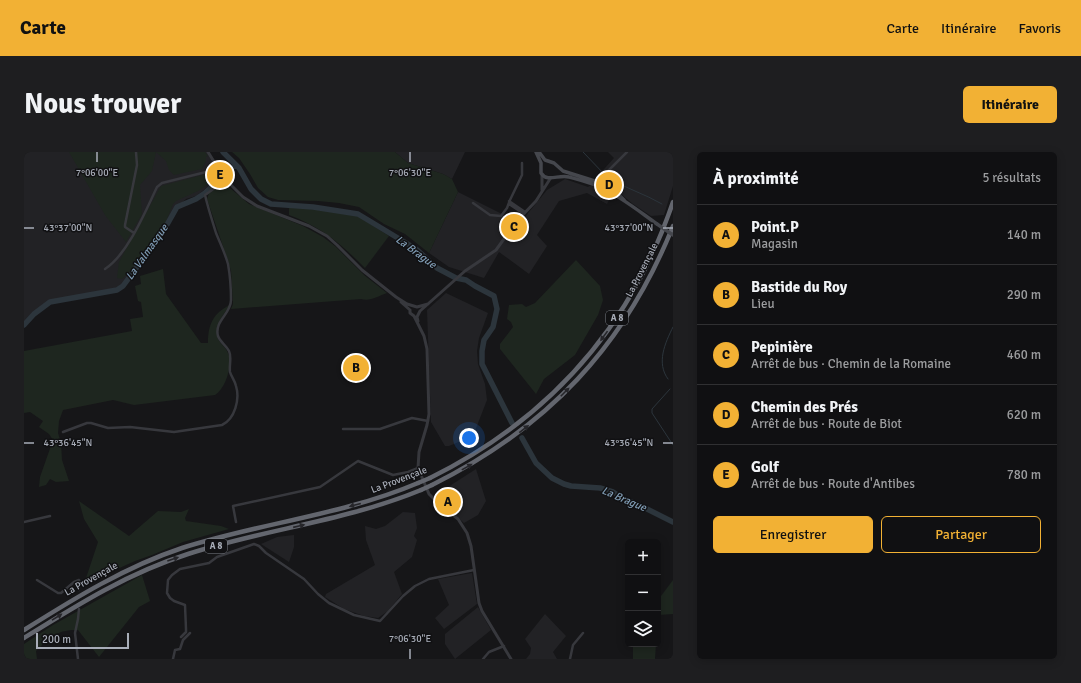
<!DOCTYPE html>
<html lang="fr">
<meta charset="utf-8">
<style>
body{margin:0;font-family:Signika,sans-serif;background:#1e1e20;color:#f1f3f6}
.controls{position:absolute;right:12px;bottom:12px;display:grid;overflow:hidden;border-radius:6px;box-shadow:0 2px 10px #0003}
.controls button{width:36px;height:36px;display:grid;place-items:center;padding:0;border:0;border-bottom:1px solid #303032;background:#101012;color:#f1f3f6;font:20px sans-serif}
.scale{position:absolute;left:12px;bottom:10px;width:93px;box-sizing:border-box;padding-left:4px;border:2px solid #a8adb8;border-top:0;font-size:11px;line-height:14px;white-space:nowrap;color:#a8adb8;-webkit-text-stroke:3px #111113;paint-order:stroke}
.you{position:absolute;left:445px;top:286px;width:14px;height:14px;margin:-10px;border:3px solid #fff;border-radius:50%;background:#1a73e8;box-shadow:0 0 0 6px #1a73e833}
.badge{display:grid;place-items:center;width:26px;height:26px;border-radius:50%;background:#f2b134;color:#111;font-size:13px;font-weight:700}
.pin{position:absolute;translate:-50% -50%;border:2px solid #fff;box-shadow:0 1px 4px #0006}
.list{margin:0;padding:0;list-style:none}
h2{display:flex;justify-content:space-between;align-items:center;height:52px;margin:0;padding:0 16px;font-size:17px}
h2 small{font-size:13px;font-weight:400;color:#9c9d9f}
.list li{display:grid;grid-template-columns:26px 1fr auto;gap:12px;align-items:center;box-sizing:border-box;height:60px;padding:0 16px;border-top:1px solid #303032}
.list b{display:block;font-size:15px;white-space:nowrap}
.list p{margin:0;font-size:13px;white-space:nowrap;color:#9c9d9f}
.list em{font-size:13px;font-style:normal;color:#9c9d9f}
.actions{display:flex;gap:8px;padding:12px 16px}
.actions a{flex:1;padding:9px 0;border:1px solid #f2b134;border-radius:6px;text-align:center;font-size:14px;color:#f2b134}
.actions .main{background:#f2b134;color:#111}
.icon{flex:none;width:22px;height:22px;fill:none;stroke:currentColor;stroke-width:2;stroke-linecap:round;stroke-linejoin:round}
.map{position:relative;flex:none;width:649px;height:507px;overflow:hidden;border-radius:6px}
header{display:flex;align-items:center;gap:24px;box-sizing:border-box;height:56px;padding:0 20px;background:#f2b134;color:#111}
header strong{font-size:19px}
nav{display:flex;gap:22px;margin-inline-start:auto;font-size:14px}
.intro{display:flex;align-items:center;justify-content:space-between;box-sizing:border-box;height:96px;padding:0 24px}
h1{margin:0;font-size:28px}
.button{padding:10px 18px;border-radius:6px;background:#f2b134;color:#111;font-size:14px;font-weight:700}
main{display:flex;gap:24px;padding:0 24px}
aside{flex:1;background:#101012;border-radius:6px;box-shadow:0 2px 10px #0003}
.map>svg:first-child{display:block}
.built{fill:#222225}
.green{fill:#1e261f}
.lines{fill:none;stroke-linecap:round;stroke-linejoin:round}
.stream{stroke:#2c353c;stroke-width:1}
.river{stroke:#2c353c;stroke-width:5.5}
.minor{stroke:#37383d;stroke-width:2.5}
.tertiary{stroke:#37383d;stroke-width:3}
.secondary{stroke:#45474d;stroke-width:3.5}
.motorway{stroke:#63666e;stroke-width:4.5}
.secondary-bridge{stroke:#45474d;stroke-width:3.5}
.motorway-bridge{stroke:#63666e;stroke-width:4.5}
.oneway{fill:#26262a}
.ticks{fill:none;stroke:#a8adb8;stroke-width:1.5}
.labels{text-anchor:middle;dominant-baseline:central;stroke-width:3;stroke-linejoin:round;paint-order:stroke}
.shield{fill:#111113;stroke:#7b7e86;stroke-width:1}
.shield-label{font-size:9px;font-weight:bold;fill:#a8adb8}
.street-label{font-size:10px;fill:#a8adb8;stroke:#111113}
.water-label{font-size:11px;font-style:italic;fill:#7f9bb3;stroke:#111113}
.ticks-label{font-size:10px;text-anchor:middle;fill:#a8adb8;stroke:#111113;stroke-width:3;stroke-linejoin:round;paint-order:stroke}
</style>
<header>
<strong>Carte</strong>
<nav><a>Carte</a><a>Itinéraire</a><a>Favoris</a></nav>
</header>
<div class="intro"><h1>Nous trouver</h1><a class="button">Itinéraire</a></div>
<main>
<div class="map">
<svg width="649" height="507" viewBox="0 0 649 507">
<rect width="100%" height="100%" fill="#161618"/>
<path class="built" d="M0,0h183l13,24 -16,14 -8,6 -10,3 -9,8 -13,23 -41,56 -6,4 -67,12 -16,12 -10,11z
M371,0h70l-13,27 -9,-5 -35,-11z
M584,0h65v34l-9,29 -13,1 -18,-12 -18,-15 -19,-11 18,-20z
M541,27l23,8 3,-2 20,11 -4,8 -20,-11 -28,8 -22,34 10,11 -18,28 -30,-22 -15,26 -35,-11 -20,-14 29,-61 62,31 27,-33z
M422,141l42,20 -9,25 -2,13 1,13 7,20 2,16 -14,36 -24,10h-4l-14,-24 -4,-112z
M452,317l10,32 -8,14 -14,8 -30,-27z
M379,360l12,1 2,15 -3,8 3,4 -5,17 -18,15 8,22 -14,17 -10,7 -14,-2 -20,-7 -19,-12 1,-3 49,-29 -9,-25 -1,-14 11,3 9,-3z
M270,383v12l-5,15 -28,-18 16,-7z
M448,421l5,31 -33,25 -9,-11 14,-13 -11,-26z
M454,455l13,23 -36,29 -10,-15v-10z
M521,462l21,22 -13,16 4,7h-31l4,-5 1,-6 -6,-9z"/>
<path class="green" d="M45,0h87l-4,19 -12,14 2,29 -16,28 -21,-27z
M132,0h49l3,4 -2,1v4l-4,8 -28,6 -5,-5 -3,-9z
M208,0h163l13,11 35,11 9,5 6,13 -29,61 -24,-19 -21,-10 -25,-17 -20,-4 -21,-2 -40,-1 -10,-3 -10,-9 -8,-14 -11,-16z
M186,21l7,2 1,3 -20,13 -22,10 -3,3 -8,20 -33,45 -10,10 -5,-1 2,-16 42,-76z
M200,31l25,21 54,22 20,11 12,9 29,29 23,18c-9,3 -17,9 -26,6l-130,10 2,-5 -2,-33 -3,-10 -21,-62 2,-6z
M271,55l61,8 33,21 -24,32c-25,-25 -42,-40 -76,-53v-7z
M552,108l24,26 3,14 -5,15 -23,40 -31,24 -8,15 -36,-45v-5l13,-17 -2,-5 -4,-3 2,-14 13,-1 4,3 9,-4z
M139,117l3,25 35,49h7c0,-18 5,-30 22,-38 -6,9 -13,16 -13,28 0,9 6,11 10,18 7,12 -1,37 -12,44l-81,10 -21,-5 -50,10 -4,11 -1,12 3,10 1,17 7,21 -13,1 -6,-3 -4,6 -7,2 1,-10 13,-37 -4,-6 -10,-7 4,-6 -13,-9 -6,1v-62l108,-20 -2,-12 13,-2 -2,-15 -3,-1 -3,-15 6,-2 -1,-8z
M55,349l50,35 29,-25 23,1 8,-3 -4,9 1,3 35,5 8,3 -46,13 -31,13 -17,6 -51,23 14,-42 -14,-23z
M118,423l8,26 -11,6 -40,50 -21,-27c-21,-1 -29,8 -42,21l1,8h-13v-15l29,-19z
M649,428v34l-14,1 -1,8v-23z
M609,492h23l-1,15h-22z"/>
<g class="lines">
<path class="stream" d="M559,0l22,23
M584,26c17,10 37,16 54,26
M644,227c-12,-16 -3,-36 5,-52
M646,237l-18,20v4l21,32"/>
<path class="river" d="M199,0l16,16 12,21 10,10 10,5 42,3 45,7 58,35 21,19 19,10 10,2 9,6 19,10 3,13 -4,18 -9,13 -2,11v13l30,59
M0,173l10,-11 16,-12 67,-12 6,-4 41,-56 13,-23 19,-8 9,-6 30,-28
M498,286l14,25 16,15 12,6 7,2 29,2 13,4 11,7 13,5 36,18"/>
<path class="minor" d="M576,35l8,-16 19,-19
M485,49l16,11
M449,51l17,12 11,1 6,-8 3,-8 12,-25v-12
M485,52l15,10
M110,81l-9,-6v-2l12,-60 -1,-13
M81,117c23,-15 40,-57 52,-82l5,-4 56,-14
M319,277h37l32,-11 16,3
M39,280l24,-9h4l17,5 22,-1 44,5 48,-7c13,-6 18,-26 14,-39 -1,-5 -5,-10 -6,-14 -1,-7 2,-15 -1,-21 -3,-6 -9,-9 -11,-15 -4,-15 13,-22 13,-36 0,-11 -1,-25 -3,-36 -3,-11 -8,-21 -12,-31 -4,-13 -8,-25 -11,-38l21,-15
M0,370l26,-6
M212,370l-3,-16 87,-19 38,-26 35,14 15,-3 10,-4
M13,428l21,13h3l13,-11 5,-2v10
M157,485l5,-5v-3l-1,-24 -11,-4 -4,-3 -3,-5 1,-13 4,-5 8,-6 29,-6 8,-6 37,-13 5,2 7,7 38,26 14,15 11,9 25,12 26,6 23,-25 12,-10 14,-7 45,-9
M54,507l-3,-26 3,-14 1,-10
M149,507l2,-9 5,-1 3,-9 7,-7
M459,507l6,-7 15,-6
M546,507l3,-14 10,-12"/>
<path class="tertiary" d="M184,0l16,26 19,19 14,9 52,20 18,10 10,9 25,25 34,27 11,7 10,3 11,-3
M518,38v-14
M377,150l9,8
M386,158v3l4,3 10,20 3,13 2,65 -2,11 -8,27 -1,16 11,26 10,10 19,15 9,14 4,13 8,57 3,8 29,48
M394,169l-1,-4 3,-6 45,-40 31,-21 21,-29 19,-20 14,-22"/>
<path class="secondary" d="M512,0l5,11v10c6,10 18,1 28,4 11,3 23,6 33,11 18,8 38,24 55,36
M515,0l6,8 9,3 9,8 38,12 12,6 11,11"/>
<path class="motorway" d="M406,326c119,-59 200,-149 243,-276
M408,333c115,-57 193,-139 241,-259
M0,478c51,-32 101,-63 158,-82 78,-25 161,-33 236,-65
M0,486c53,-33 104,-65 164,-84 77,-25 158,-33 233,-64"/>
<path class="secondary-bridge" d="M633,72l16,11"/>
<path class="motorway-bridge" d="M394,331l12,-5
M397,338l11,-5"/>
</g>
<defs><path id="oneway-solid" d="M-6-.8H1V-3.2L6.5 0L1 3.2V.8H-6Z"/></defs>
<g class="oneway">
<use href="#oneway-solid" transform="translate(580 184) rotate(126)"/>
<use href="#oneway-solid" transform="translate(541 240) rotate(-45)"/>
<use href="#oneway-solid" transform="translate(500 277) rotate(-38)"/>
<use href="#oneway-solid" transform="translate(443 315) rotate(-29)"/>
<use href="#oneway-solid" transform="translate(331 353) rotate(165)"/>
<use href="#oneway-solid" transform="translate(275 374) rotate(-13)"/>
<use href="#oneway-solid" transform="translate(149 407) rotate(-19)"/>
<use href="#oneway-solid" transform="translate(33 465) rotate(-32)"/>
</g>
<path class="ticks" d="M73,0v10M386,0v10M0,76h10M639,76h10M0,291h10M639,291h10M386,497v10"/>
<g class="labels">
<g class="shield">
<rect x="582" y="159" width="22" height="14" rx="3"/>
<rect x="181" y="387" width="22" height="14" rx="3"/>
</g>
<g class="shield-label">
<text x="593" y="166">A 8</text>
<text x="192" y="394">A 8</text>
</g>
<g class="street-label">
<text transform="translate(618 118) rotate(-63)">La Provençale</text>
<text transform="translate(375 328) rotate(-21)">La Provençale</text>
<text transform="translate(67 427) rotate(-29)">La Provençale</text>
</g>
<g class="water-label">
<text transform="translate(123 100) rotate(-55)">La Valmasque</text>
<text transform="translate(392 100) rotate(36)">La Brague</text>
<text transform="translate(600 347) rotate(23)">La Brague</text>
</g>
</g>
<g class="ticks-label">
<text x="73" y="24">7°06'00"E</text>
<text x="386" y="24">7°06'30"E</text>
<text x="44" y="79">43°37'00"N</text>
<text x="605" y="79">43°37'00"N</text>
<text x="44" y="294">43°36'45"N</text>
<text x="605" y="294">43°36'45"N</text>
<text x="386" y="490">7°06'30"E</text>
</g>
</svg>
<div class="controls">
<button>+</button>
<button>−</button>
<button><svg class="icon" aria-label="layers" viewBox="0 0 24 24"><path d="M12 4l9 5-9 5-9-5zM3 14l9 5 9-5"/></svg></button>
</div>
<div class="scale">200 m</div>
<div class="you"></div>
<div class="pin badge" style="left:424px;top:350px">A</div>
<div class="pin badge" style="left:332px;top:216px">B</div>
<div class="pin badge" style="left:490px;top:75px">C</div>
<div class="pin badge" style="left:585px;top:33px">D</div>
<div class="pin badge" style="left:196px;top:23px">E</div>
</div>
<aside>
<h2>À proximité<small>5 résultats</small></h2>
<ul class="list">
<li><span class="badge">A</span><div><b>Point.P</b><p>Magasin</p></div><em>140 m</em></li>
<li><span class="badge">B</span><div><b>Bastide du Roy</b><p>Lieu</p></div><em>290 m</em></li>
<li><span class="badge">C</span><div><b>Pepinière</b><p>Arrêt de bus · Chemin de la Romaine</p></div><em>460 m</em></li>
<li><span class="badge">D</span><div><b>Chemin des Prés</b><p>Arrêt de bus · Route de Biot</p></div><em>620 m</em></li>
<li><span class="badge">E</span><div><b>Golf</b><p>Arrêt de bus · Route d'Antibes</p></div><em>780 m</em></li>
</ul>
<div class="actions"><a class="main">Enregistrer</a><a>Partager</a></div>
</aside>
</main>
